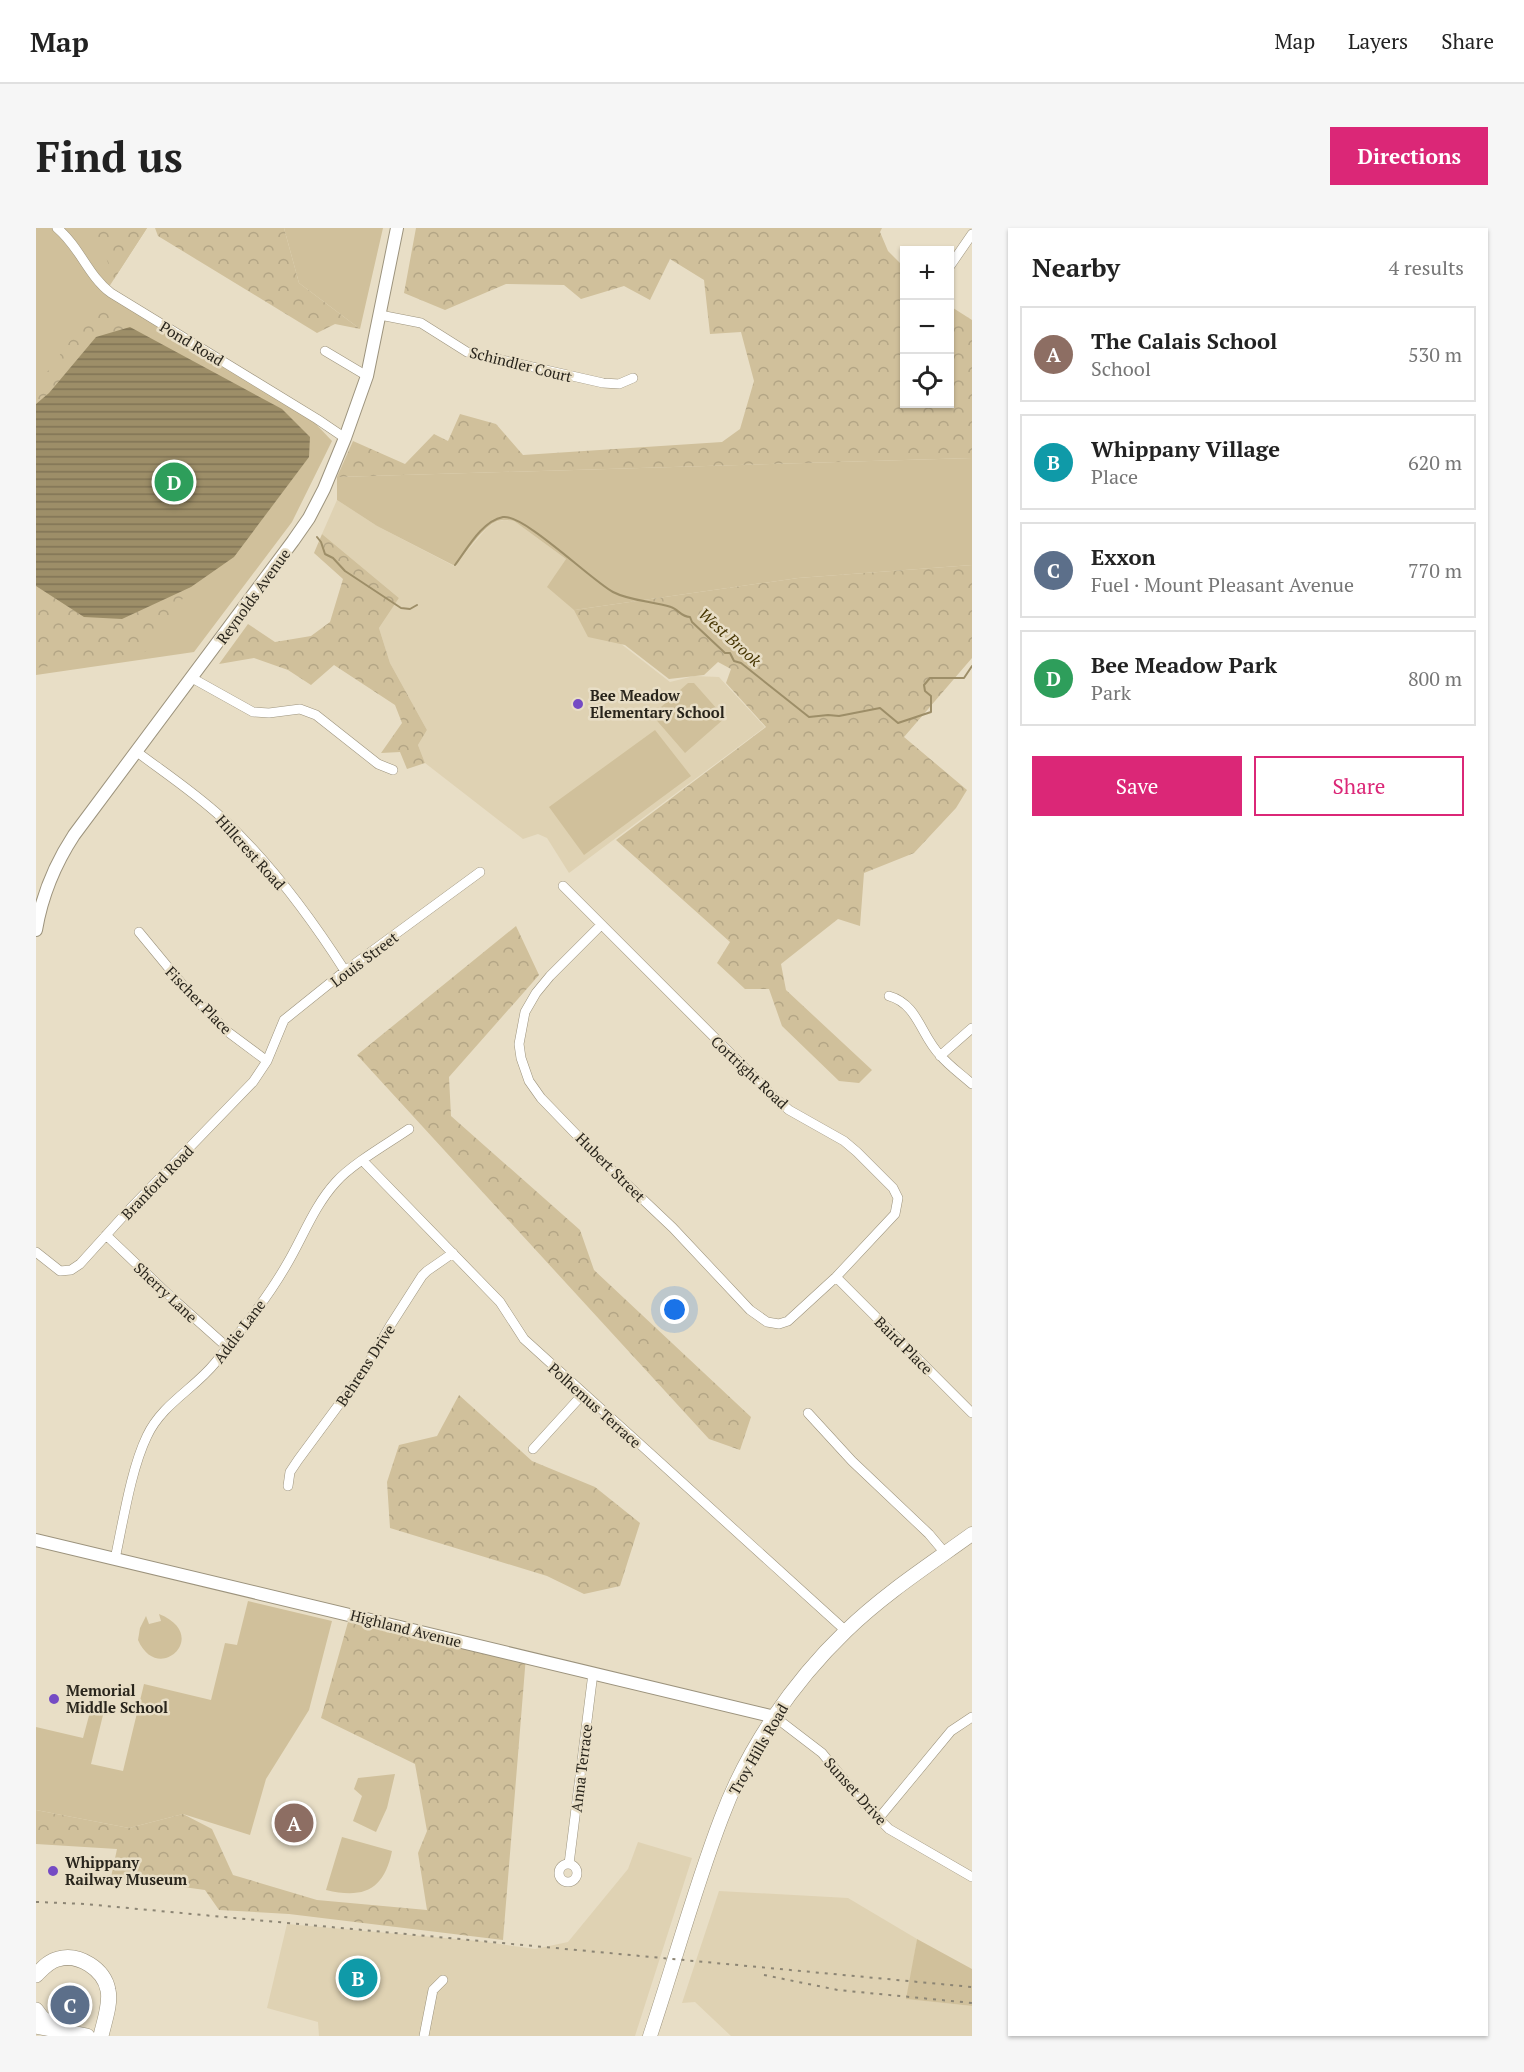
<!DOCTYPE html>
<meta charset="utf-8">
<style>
body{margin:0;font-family:"PT Serif",serif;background:#f6f6f6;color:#222}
.controls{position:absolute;right:18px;top:18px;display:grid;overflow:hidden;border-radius:0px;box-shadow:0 2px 4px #0004}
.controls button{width:54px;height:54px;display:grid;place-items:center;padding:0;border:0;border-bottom:2px solid #e0e0e0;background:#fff;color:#222;font:30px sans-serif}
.you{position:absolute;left:639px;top:1082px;width:21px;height:21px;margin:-15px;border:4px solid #fff;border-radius:50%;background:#1a73e8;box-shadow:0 0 0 9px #1a73e833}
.badge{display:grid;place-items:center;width:39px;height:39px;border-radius:50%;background:#db2777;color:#fff;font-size:20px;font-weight:700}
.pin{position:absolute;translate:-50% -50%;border:3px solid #fff;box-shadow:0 2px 6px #0006}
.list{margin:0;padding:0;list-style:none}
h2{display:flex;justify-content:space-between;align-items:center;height:78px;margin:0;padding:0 24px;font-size:26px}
h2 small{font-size:20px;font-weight:400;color:#767676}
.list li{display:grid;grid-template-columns:39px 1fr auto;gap:18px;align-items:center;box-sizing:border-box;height:96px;margin:0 12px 12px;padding:0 12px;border:2px solid #e0e0e0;border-radius:0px}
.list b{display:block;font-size:22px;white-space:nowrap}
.list p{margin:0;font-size:20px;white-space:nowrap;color:#767676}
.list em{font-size:20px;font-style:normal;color:#767676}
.actions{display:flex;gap:12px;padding:18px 24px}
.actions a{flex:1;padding:14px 0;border:2px solid #db2777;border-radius:0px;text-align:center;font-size:21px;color:#db2777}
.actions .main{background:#db2777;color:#fff}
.icon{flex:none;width:33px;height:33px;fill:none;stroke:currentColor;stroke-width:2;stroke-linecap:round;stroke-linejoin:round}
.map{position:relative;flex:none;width:936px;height:1808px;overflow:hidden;border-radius:0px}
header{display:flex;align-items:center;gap:36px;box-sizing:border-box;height:84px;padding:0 30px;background:#fff;border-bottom:2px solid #e0e0e0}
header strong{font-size:28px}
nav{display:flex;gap:33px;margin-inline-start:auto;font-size:21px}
.intro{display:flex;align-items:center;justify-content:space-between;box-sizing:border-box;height:144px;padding:0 36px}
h1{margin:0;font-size:42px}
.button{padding:15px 27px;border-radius:0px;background:#db2777;color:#fff;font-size:21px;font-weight:700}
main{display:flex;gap:36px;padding:0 36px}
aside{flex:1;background:#fff;border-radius:0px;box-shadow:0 2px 4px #0004}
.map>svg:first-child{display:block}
.built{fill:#dfd2b3}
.green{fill:#d0c09b}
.forest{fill:url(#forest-crowns)}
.water{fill:url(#water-rules)}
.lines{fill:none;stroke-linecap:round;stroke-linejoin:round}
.stream{stroke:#9d8e68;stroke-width:2}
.minor-casing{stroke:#9c937d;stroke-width:10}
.tertiary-casing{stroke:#9c937d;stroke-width:14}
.secondary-casing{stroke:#9c937d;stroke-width:15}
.primary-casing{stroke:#9c937d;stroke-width:16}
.minor{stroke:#fff;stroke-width:9}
.tertiary{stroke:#fff;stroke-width:12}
.secondary{stroke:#fff;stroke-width:14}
.primary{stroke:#fff;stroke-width:15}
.rail{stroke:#8c8574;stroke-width:2;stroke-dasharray:3 6;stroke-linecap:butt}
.poi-dot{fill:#754bc4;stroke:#e8dec6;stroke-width:2}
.labels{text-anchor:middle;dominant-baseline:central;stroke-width:5;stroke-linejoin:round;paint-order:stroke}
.street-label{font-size:15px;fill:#29251c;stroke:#e8dec6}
.poi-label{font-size:15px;font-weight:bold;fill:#29251c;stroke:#e8dec6;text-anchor:start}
.water-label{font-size:16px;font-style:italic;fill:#453400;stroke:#e8dec6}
</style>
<header>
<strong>Map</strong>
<nav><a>Map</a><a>Layers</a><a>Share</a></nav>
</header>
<div class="intro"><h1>Find us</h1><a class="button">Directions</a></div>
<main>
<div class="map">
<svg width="936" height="1808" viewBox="0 0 936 1808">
<defs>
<pattern id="forest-crowns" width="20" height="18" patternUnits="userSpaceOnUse" patternTransform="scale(1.5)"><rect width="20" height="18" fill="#d0c09b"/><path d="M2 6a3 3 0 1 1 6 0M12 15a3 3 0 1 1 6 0" fill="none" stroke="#b3a585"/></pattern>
<pattern id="water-rules" width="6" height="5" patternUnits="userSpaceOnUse" patternTransform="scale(1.5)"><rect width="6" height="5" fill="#9d8e68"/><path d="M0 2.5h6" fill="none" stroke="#807455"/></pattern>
</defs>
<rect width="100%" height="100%" fill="#e8dec6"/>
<path class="built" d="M301,272l40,26 77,40 32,-37 9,-7 9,-2 10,1 52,38 -18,28 122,95 24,-6 25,1 46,50 -196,146 -22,-35 -9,-4 -15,5 -98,-76 -7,-18 9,-15 -37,-67 -11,-35 20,-30 -77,-64z
M602,1614l54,16 -57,178h-316l-1,-14 -51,-14 20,-84 191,17 57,8 33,-7 60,-73z
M683,1663l129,7 69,41 -10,60 65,7v30h-241l-36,-34 -13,1z"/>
<path class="green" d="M0,0h111l-42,65 208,128 19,20 -40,81 -98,130 -158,23z
M248,0h99l-23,101 -61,-46z
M936,230v107l-174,13 -224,32 -27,-23 19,-28 -52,-38c-6,-1 -13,-2 -19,1 -14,7 -30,32 -40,44l-78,-40 -40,-26v-23z
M652,455h6l31,35 -40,35 -33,-38z
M619,502l36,46 -107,79 -35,-48z
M212,1373l84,20 -23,89 -43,69 -16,56 -67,-21 -54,14 -93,-18v-83l47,11 7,-26 13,3 -12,49 32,7 21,-87 67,16 14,-57 12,2z
M123,1386c53,21 -1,72 -21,26l2,-12 6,-12 3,8 12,-3z
M359,1546l-8,34 -11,24 -23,-11 9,-25 -8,-7 4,-11z
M306,1609l50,14c-8,39 -28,48 -66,39z
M881,1711l55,30v37l-66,-7z"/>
<path class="forest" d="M59,0h52l-33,51z
M119,0h129l15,55 61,46 -25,-5 -18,9 -159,-97z
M380,0h466l-2,4 8,19 16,16v137h46v-98l22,14v138l-635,19 16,-36 52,23 29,-30 14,7 12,-27 36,10 27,31 199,-13 18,-13 14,-48 -13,-49 -31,2 -6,-54 -34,-21 -20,41 -26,-14 -43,13 -17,-14 -58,-1 -61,26 -41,-17z
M57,82l17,3 20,14 -34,10 -47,56 -13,11v-17z
M286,306l77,64 -20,30 11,35 37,67 -9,15 7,18 -18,6 -7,-17 -19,1 21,-30 -7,-18 -61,-40 -23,20 -23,-15 -34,-12 -35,6 29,-40 27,18 36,-6 19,-14 13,-43 -29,-26z
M936,337v93l-68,79 63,53 -11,18 -42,45 -50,20 -4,53 -22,-7 -57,45 5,26 86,80 -13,13 -20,-2 -57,-55 -13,-37h-24l-28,-26 13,-21 -114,-102 150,-113 -40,-44 5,-14 -13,-7 -14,13 -35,4 -44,-34 -37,-8 -14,-27 224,-32z
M0,358l48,31 38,1 69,-31 -46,65 -109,16z
M480,698l23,49 -90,102 2,39 129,114 14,40 157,147 -11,33 -31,-11 -352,-384z
M423,1167l73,66 63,26 45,36 -20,63 -36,8 -37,-18 -157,-48 -3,-46 12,-37 38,-9z
M314,1387l176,41 -23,284 -214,-26 -70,-4 -14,-20 -94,-13 6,-28 -81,-5v-34l93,18 54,-14 29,15 21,46 84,25 110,10 -9,-57 9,-22 -12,-67 -94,-46z"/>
<path class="water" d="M94,99l152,82 28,28 -1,20 -75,100 -43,30 -69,32 -38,-2 -48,-31v-182l13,-11 47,-56z"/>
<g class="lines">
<path class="stream" d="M281,309l4,5 4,12 8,4 12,13 56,37 9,1 7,-4
M419,337c12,-16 27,-44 48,-48 21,-3 88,63 110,75 17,9 39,9 58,15 7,2 10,10 19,10l2,5 33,31h5l4,8 7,2 68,54 19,-2 11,1 41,-8 18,15 33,-11v-16l-6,-5 -1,-6 6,-7h34l8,-12"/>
<defs>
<path id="minor" d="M21,0c23,19 31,48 54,65l206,126 28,19
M914,38l22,-32
M344,87l41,8 46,29 136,31 16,1 14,-6
M289,123l42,25
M156,450l61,34 16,1 31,-4 16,6 62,49 15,6
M101,524c28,21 58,41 84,65 47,43 90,101 124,154
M527,658l212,212 14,12 55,31 13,11 36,36 5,10 -3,16 -59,63 -48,44 -9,3 -12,-2 -17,-12 -77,-82 -75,-71 -57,-59 -12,-17 -8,-23 -2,-14 6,-32 11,-19 14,-17 51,-51
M103,704l52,63 37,37 39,29
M853,768c29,8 32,40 51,59 9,11 21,19 32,29
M904,828l32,-28
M327,933l137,141 24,37 322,292
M70,1007l65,62 56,50
M0,1024l24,19 11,-1 9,-6 47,-52 126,-130 14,-21 17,-41 61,-49 135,-99
M800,1049l136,136
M772,1185l44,48 77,73 16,19
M497,1221l50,-55
M252,1258l2,-14 8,-12 65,-88 27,-46 32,-50 5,-5 26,-18
M79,1331c8,-37 16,-90 32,-123 15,-32 47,-47 68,-73 25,-31 52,-64 72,-99 16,-27 27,-58 49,-82 16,-18 51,-38 73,-53
M739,1489l47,36 42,51 25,25 83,48
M843,1590l72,-87 21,-14
M523 1645a9 9 0 1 1 18 0a9 9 0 1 1-18 0Z
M533,1636l24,-191
M388,1808l9,-46 10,-10"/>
<path id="tertiary" d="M0,702c6,-35 19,-66 38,-95l219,-294 16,-23 15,-29 21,-51 22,-62 30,-148
M0,1312l739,177"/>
<path id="secondary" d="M614,1808c24,-72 44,-146 71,-217 26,-70 71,-136 125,-188 38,-37 83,-66 126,-97"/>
<path id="primary" d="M0,1747c6,-6 13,-14 22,-16 21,-6 46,10 50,31 3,14 -4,32 -7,46
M0,1782l6,8 13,9
M0,1798l51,10"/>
</defs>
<use href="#minor" class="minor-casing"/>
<use href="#tertiary" class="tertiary-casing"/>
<use href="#secondary" class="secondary-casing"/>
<use href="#primary" class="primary-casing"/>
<use href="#minor" class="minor"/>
<use href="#tertiary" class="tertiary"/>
<use href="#secondary" class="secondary"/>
<use href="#primary" class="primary"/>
<path class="rail" d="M0,1674l49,2 887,83
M728,1747l74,15 134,13"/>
</g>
<g class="poi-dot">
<circle cx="542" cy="476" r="6"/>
<circle cx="18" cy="1471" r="6"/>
<circle cx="17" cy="1643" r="6"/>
</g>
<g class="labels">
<g class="street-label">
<text transform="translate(156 115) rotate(31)">Pond Road</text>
<text transform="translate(485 136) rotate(14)">Schindler Court</text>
<text transform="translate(217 368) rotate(-54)">Reynolds Avenue</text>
<text transform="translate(215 624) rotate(48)">Hillcrest Road</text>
<text transform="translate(328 731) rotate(-37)">Louis Street</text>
<text transform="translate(163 772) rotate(46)">Fischer Place</text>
<text transform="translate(714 844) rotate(43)">Cortright Road</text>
<text transform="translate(575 939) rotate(45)">Hubert Street</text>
<text transform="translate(121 954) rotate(-46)">Branford Road</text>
<text transform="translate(130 1064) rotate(43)">Sherry Lane</text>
<text transform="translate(203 1103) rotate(-53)">Addie Lane</text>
<text transform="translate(868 1117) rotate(45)">Baird Place</text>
<text transform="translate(329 1137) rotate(-57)">Behrens Drive</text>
<text transform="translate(559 1177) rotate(42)">Polhemus Terrace</text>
<text transform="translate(370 1400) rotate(14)">Highland Avenue</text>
<text transform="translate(722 1521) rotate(-60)">Troy Hills Road</text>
<text transform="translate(545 1540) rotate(-83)">Anna Terrace</text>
<text transform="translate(820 1563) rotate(48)">Sunset Drive</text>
</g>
<g class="poi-label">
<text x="554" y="467">Bee Meadow<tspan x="554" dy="17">Elementary School</tspan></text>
<text x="30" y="1462">Memorial<tspan x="30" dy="17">Middle School</tspan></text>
<text x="29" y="1634">Whippany<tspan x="29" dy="17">Railway Museum</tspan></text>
</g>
<g class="water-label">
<text transform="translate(694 409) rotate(42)">West Brook</text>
</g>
</g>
</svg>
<div class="controls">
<button>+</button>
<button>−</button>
<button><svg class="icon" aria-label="locate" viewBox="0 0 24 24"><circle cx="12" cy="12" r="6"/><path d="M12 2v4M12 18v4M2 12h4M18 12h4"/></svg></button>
</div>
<div class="you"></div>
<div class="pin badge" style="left:258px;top:1595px;background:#8d6e63">A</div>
<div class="pin badge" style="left:322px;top:1750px;background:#0f9aa8">B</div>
<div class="pin badge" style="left:34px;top:1777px;background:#5c6f8a">C</div>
<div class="pin badge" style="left:138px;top:254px;background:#2e9e5b">D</div>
</div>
<aside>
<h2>Nearby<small>4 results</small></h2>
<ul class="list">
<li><span class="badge" style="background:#8d6e63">A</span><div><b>The Calais School</b><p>School</p></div><em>530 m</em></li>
<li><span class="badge" style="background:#0f9aa8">B</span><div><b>Whippany Village</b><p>Place</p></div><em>620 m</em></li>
<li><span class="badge" style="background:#5c6f8a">C</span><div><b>Exxon</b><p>Fuel · Mount Pleasant Avenue</p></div><em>770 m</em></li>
<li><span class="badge" style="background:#2e9e5b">D</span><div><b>Bee Meadow Park</b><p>Park</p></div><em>800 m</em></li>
</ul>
<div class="actions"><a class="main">Save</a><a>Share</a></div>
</aside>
</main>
